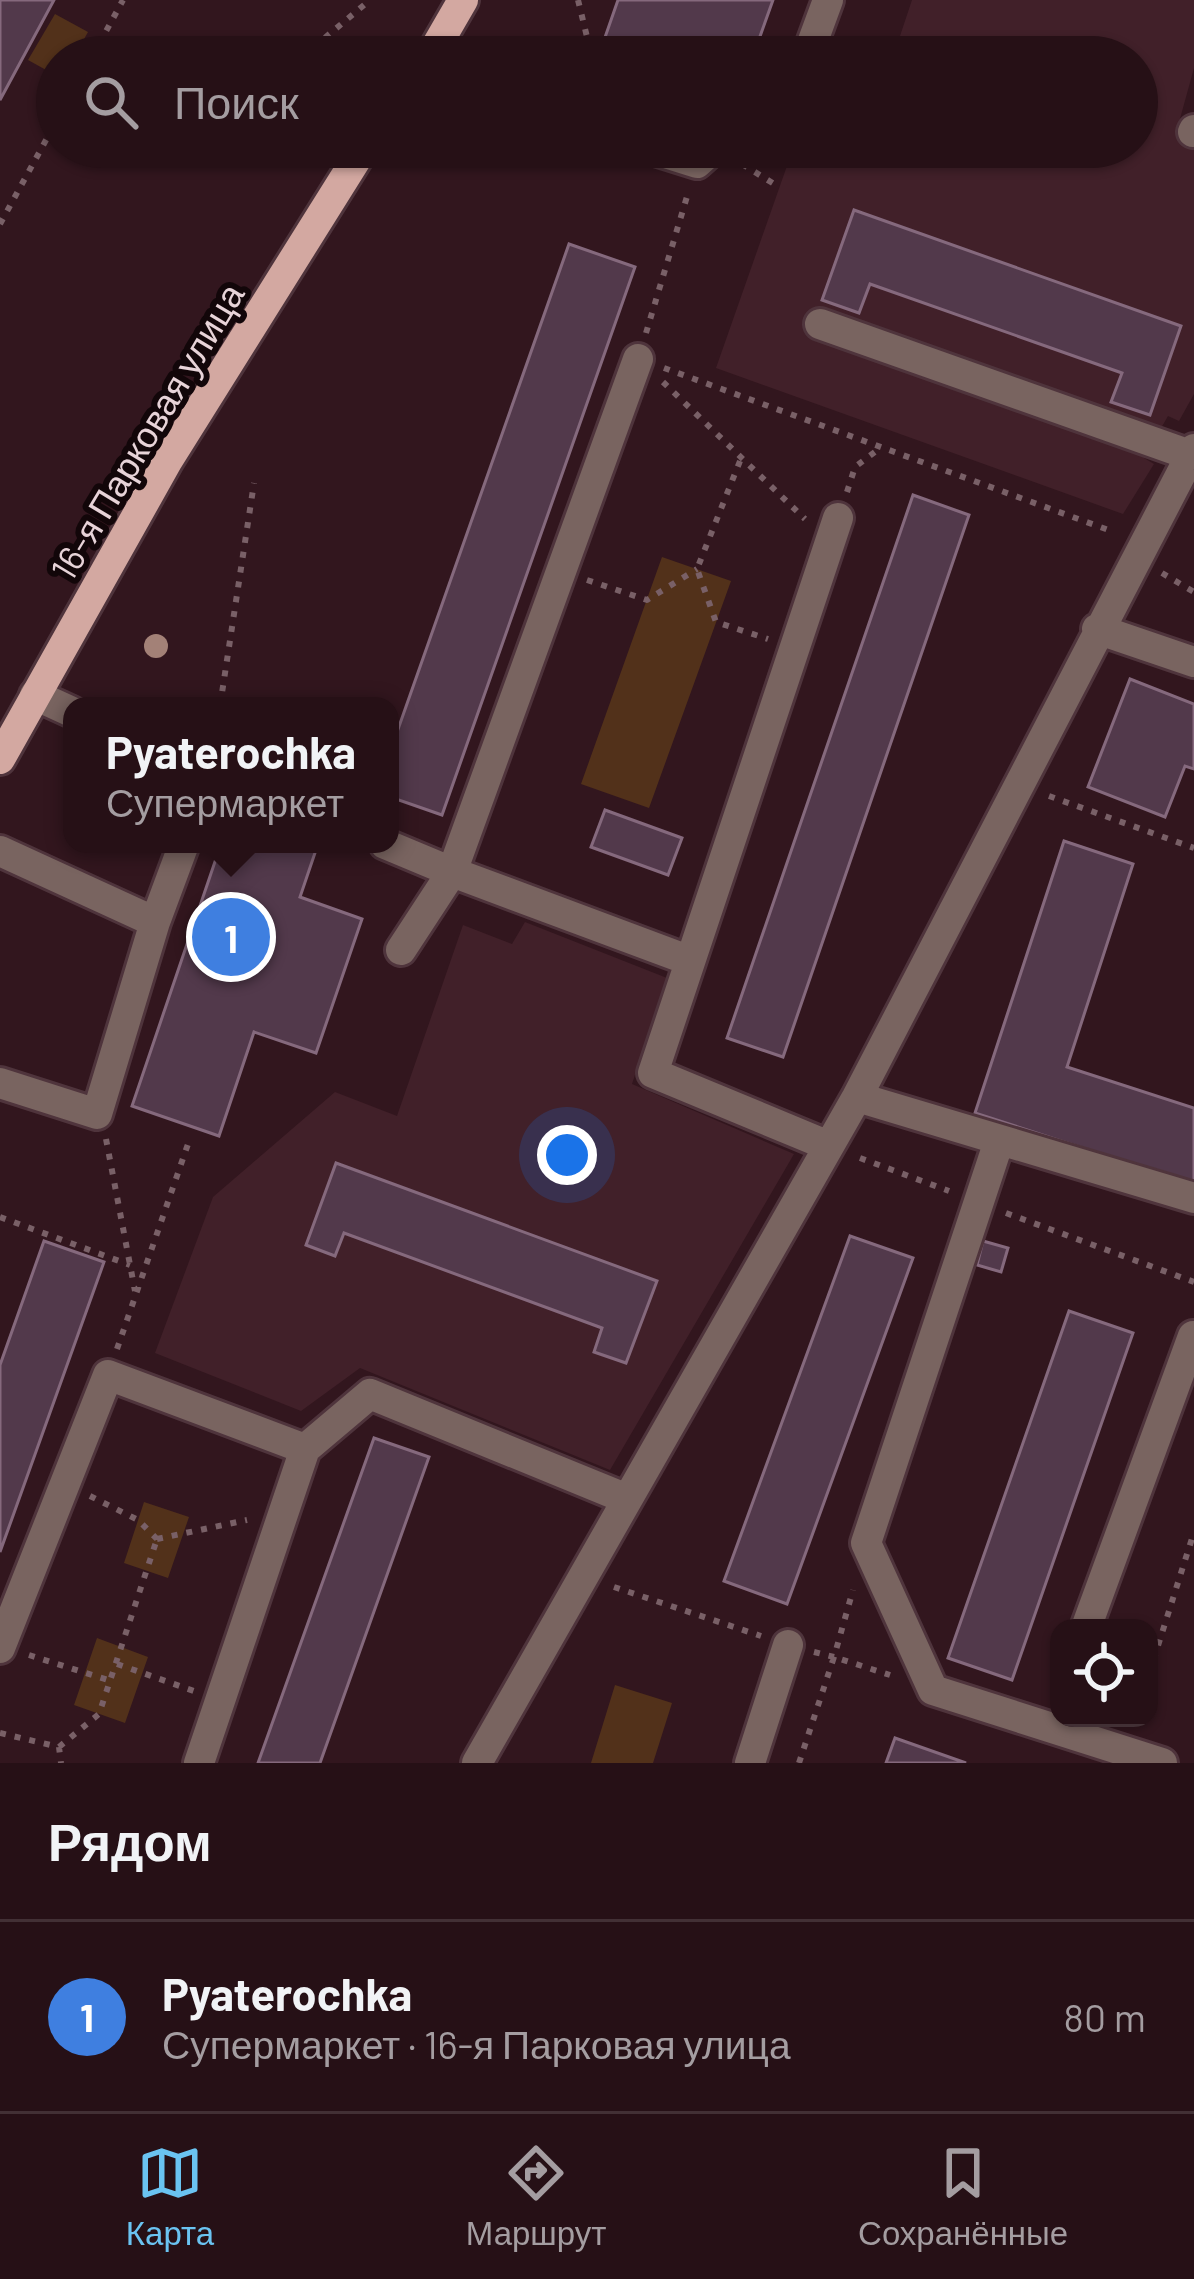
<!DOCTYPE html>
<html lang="ru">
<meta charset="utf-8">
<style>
body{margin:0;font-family:Barlow,sans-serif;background:#321e23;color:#f1f3f6}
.controls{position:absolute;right:36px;bottom:36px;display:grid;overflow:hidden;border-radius:24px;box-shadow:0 3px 9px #0004}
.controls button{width:108px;height:108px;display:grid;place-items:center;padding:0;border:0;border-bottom:3px solid #423035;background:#261016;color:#f1f3f6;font:60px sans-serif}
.you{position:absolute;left:567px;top:1155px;width:42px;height:42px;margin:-30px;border:9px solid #fff;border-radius:50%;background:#1a73e8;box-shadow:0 0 0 18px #1a73e833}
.badge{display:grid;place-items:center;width:78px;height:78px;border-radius:50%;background:#6ac3f1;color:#fff;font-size:39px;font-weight:700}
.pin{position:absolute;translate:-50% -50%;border:6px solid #fff;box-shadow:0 3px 12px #0006}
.popup{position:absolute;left:63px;top:697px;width:336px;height:156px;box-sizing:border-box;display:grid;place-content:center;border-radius:24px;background:#261016;filter:drop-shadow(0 3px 9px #0005);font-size:39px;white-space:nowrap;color:#a49da1}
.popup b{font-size:45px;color:#f1f3f6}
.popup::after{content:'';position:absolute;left:50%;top:100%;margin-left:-24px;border:24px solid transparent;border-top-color:#261016}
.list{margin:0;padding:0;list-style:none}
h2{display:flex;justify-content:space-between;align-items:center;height:156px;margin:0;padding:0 48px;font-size:51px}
h2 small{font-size:39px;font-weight:400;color:#a49da1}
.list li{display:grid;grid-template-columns:78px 1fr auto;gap:36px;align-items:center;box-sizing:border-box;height:192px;padding:0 48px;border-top:3px solid #423035}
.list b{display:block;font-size:45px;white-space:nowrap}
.list p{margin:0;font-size:39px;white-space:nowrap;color:#a49da1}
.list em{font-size:39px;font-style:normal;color:#a49da1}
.icon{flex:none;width:66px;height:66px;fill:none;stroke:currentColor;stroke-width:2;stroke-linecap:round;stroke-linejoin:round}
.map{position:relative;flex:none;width:1194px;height:1763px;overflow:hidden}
.search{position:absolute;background:#261016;box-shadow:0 3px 9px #0004;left:36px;right:36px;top:36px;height:132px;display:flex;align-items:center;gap:30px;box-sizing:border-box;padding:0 42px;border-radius:66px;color:#a49da1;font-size:45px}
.sheet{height:348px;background:#261016}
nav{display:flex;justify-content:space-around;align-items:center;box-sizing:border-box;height:168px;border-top:3px solid #423035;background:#261016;font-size:33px;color:#a49da1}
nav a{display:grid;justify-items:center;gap:6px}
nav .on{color:#6ac3f1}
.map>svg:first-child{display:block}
.built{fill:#412029}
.green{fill:#52311a}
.building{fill:#52394b;stroke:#85697d;stroke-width:3}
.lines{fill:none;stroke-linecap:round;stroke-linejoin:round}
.minor-casing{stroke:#4f343c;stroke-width:36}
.major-casing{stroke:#4f343c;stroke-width:36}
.path{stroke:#796067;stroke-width:6;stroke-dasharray:6 9;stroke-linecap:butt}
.minor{stroke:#796460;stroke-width:30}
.major{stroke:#d3a8a1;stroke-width:30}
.tree{fill:#a38177}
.labels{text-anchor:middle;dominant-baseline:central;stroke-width:12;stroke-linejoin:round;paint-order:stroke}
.street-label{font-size:36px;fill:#e7d3d8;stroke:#120609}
</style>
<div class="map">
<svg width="1194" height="1763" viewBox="0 0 1194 1763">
<rect width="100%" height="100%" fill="#32161e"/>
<path class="built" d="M912,0h282v68l-16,58 16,6v262l-15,27 -11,-5 -24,42 10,6 -31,50 -407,-146 72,-205 30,-16h319v-90h-244z
M525,922l142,56 -35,106 162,70 -184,316 -250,-102 -59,43 -146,-58 58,-156 122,-105 62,24 66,-191 49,19z"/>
<path class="green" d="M55,14l33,18 -14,25h-17v19l-29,-16z
M662,557l69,24 -82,227 -68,-24z
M144,1502l45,15 -21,61 -44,-15z
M97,1638l51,19 -23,66 -51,-18z
M615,1685l57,18 -19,60h-62z"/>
<path class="building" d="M0,0h54l-54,100z
M618,0h155l-20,56 -29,-10 -4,11h-80l-37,-14z
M854,210l327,116 -31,89 -39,-13 11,-29 -252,-89 -11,29 -37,-13z
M569,244l66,23 -193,548 -52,-18v-45z
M913,495l56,20 -186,542 -56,-19z
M1130,679l64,25v65l-9,-3 -20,51 -77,-30z
M605,810l77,28 -14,37 -77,-28z
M1064,841l69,23 -66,203 127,41v76l-219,-71z
M221,844h97l-18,53 62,22 -46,134 -62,-21 -35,104 -87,-30z
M336,1163l321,118 -31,82 -32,-11 8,-24 -258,-95 -9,23 -29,-11z
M850,1236l63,22 -126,346 -63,-23z
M44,1241l60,21 -104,290v-187z
M983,1241l25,7 -7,24 -24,-7z
M1069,1311l64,22 -121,347 -64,-22z
M374,1438l55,19 -109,306h-62z
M895,1738l71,25h-80z"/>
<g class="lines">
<defs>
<path id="minor" d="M807,57l21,-57
M1193,132l1,-2
M646,147l51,16 18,-16
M820,324l370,131
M1097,629l97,33
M35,695l37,17
M385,844l67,28 186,-513
M0,851l155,71 29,-78
M401,950l51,-78 236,88
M0,1083l97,31 58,-192
M857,1097l337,101
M999,1141l-133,402 67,147 229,73
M829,1146l-176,-73 185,-555
M305,1449l65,-55 257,105
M1086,1628l107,-292
M0,1648l108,-273 197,74 -106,314
M477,1763l380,-666 337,-648
M750,1763l38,-118"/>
<path id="major" d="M430,57l33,-57
M0,759l168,-299 196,-313"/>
</defs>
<use href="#minor" class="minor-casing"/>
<use href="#major" class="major-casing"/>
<path class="path" d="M578,0l10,41 -5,16
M92,57l31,-57
M302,57l68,-57
M742,164l37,23
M0,224l57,-104
M646,333l43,-143
M664,368l450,164
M663,382l142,137
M740,461l-43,108 19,53 52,17
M847,492l8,-25 25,-19
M1162,573l32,19
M587,580l60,20 50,-31
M220,706l34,-223
M1049,796l145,52
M106,1139l29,152
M860,1158l89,33
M1006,1213l188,69
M0,1217l130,48
M117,1349l71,-205
M90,1496l48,24 19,19
M157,1539l90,-19
M614,1587l147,49
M814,1652l20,5 19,-67
M29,1655l82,26
M117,1664l77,27
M1149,1674l45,-142
M0,1733l59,14 2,16
M59,1747l40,-33 58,-175
M799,1763l35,-106 56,18"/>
<use href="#minor" class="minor"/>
<use href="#major" class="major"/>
</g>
<circle class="tree" cx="156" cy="646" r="12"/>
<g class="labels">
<g class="street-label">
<text transform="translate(146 431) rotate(-59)">16-я Парковая улица</text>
</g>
</g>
</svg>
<div class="controls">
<button><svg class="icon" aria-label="locate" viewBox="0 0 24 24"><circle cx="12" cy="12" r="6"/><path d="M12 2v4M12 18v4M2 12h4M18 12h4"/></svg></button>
</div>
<div class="you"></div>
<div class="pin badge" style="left:231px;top:937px;background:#3f7fe0">1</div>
<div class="popup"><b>Pyaterochka</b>Супермаркет</div>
<div class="search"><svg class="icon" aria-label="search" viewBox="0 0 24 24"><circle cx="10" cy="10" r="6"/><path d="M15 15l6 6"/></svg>Поиск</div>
</div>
<section class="sheet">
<h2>Рядом<small></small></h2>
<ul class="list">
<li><span class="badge" style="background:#3f7fe0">1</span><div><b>Pyaterochka</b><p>Супермаркет · 16-я Парковая улица</p></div><em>80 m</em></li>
</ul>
</section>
<nav>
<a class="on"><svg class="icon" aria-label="map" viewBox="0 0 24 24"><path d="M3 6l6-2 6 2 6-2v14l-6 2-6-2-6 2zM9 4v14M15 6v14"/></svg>Карта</a>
<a><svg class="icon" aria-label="directions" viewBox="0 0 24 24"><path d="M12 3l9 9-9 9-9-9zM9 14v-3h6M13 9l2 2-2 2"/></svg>Маршрут</a>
<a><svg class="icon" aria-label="saved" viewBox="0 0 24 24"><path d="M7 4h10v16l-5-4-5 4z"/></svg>Сохранённые</a>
</nav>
